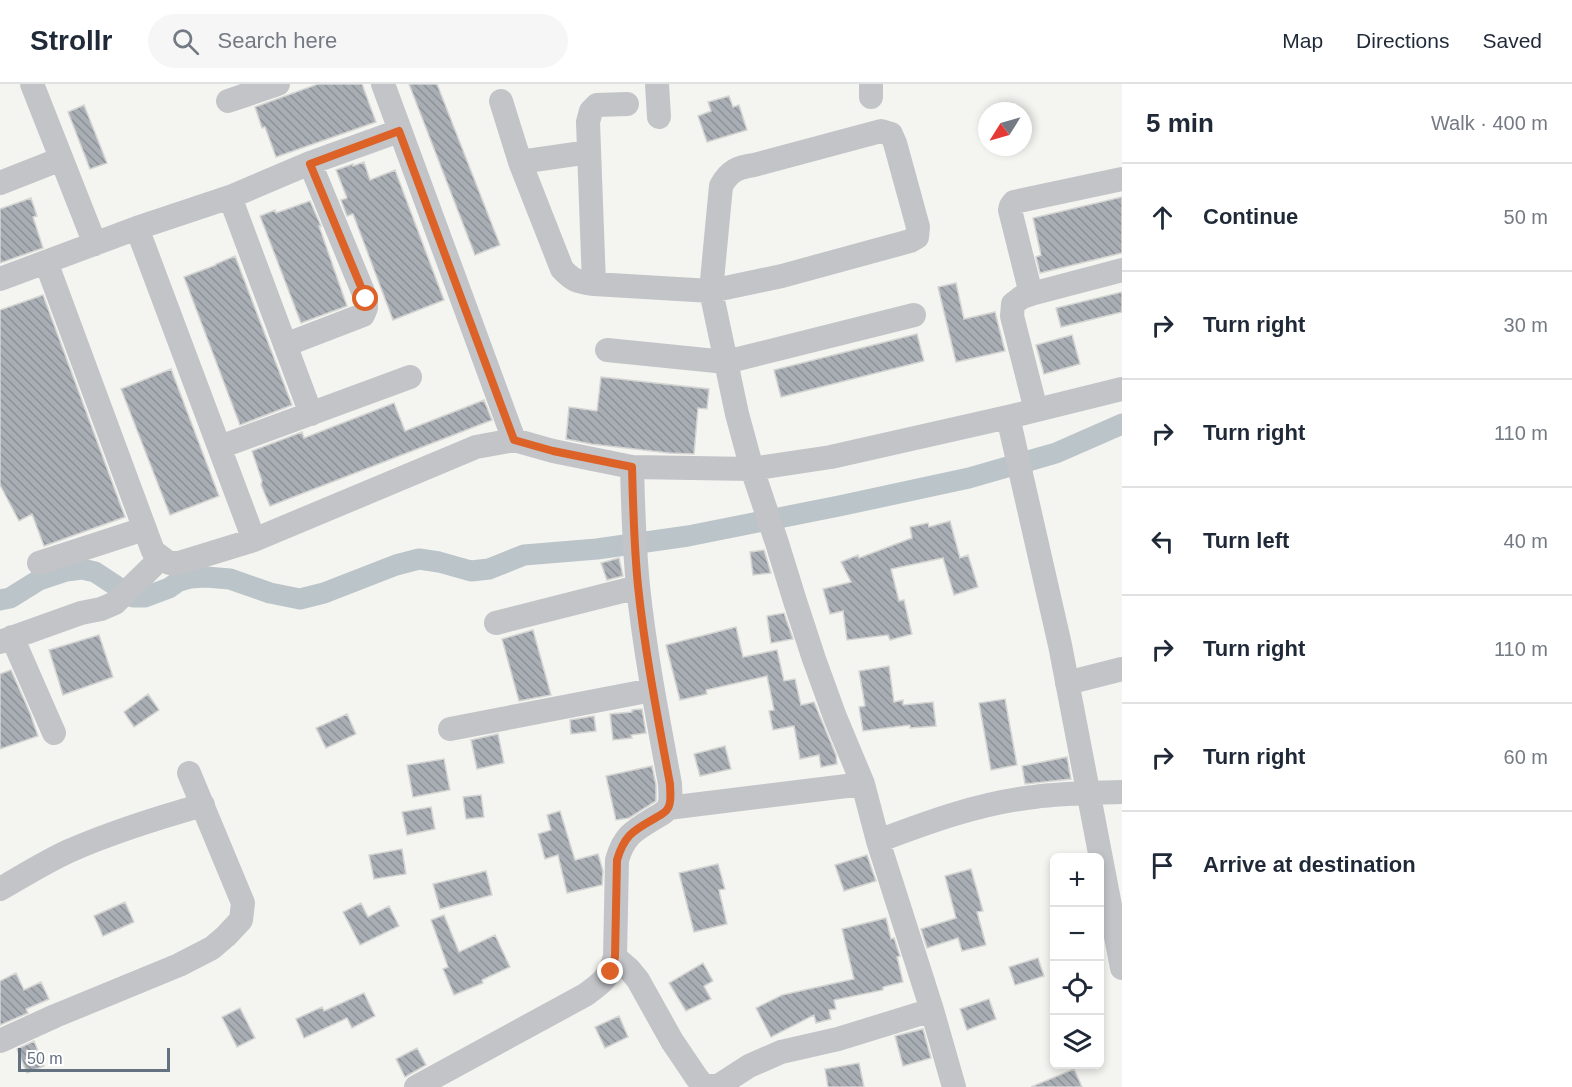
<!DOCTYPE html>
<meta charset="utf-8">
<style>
body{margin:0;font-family:Helvetica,sans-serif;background:#f6f6f7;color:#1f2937}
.controls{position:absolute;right:18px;bottom:18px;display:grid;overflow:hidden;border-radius:9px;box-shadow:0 3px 9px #0003}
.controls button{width:54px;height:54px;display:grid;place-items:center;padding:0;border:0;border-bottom:2px solid #e0e1e3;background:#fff;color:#1f2937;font:30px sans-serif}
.compass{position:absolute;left:978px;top:18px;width:54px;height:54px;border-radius:50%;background:#fff;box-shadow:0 3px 9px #0003;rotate:233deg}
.scale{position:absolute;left:18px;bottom:15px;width:152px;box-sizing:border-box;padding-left:6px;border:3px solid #647180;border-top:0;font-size:16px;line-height:21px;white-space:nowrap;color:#647180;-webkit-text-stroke:4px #fff;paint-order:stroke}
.stop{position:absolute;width:18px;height:18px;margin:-14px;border:4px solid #dc6228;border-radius:50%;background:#fff}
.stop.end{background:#dc6228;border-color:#fff;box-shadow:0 2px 6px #0008}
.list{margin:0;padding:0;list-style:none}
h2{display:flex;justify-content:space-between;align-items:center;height:78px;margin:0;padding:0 24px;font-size:26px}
h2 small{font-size:20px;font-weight:400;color:#747a83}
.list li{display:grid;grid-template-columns:39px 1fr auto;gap:18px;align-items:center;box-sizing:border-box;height:108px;padding:0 24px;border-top:2px solid #e0e1e3}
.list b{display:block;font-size:22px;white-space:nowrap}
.list em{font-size:20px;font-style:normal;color:#747a83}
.icon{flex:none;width:33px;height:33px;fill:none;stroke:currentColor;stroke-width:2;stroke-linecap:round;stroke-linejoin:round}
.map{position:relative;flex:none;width:1122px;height:1003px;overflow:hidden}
header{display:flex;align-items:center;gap:36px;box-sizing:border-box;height:84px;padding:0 30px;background:#fff;border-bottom:2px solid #e0e1e3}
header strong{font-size:28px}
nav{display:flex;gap:33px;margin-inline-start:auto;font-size:21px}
.search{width:420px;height:54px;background:#f6f6f7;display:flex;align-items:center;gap:15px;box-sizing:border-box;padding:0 21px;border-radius:33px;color:#747a83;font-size:22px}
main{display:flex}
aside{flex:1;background:#fff}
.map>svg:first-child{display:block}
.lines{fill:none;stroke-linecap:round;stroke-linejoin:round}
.canal{stroke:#bac4c9;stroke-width:21}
.building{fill:url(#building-back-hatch);stroke:#d5d5d3;stroke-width:1.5}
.minor{stroke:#c2c4c8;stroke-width:24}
.route{stroke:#dc6228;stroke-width:8}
</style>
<header>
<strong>Strollr</strong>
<div class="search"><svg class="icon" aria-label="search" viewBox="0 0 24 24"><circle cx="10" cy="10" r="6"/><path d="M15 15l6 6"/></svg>Search here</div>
<nav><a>Map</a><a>Directions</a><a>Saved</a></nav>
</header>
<main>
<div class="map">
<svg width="1122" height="1003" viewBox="0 0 1122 1003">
<defs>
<pattern id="building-back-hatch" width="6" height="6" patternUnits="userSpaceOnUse" patternTransform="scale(1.5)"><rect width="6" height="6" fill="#a8aeb4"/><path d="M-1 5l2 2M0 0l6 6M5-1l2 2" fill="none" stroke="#8c9298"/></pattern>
</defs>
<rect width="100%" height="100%" fill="#f4f4f0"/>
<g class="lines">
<path class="canal" d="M0,516l10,-2 29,-18 27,-9 16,-2 13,3 38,25h12l24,-9 10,-7 11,-3 16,-1 24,2 40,14 30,6 24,-6 72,-28 23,-6 20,3 32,9 18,-2 35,-14 73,-6 91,-13 151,-30 130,-28 87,-25 66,-29"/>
</g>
<path class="building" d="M318,0h44l14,38 -100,35 -11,-30 -3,1 -7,-21z
M409,0h28l63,161 -25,10z
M729,12l4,11 6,-2 8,25 -40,12 -9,-26 13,-5 -3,-9z
M84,21l23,58 -17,6 -22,-57z
M364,78l6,18 25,-10 49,130 -51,20 -40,-106 -6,2 -6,-16 6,-2 -11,-28 17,-6v2z
M1122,113v56l-82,20 -4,-16 5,-2 -8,-37z
M31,114l6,18 -4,1 10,31 -43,15v-54z
M310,117l11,25h-2l28,80 -46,17 -41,-107 15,-6 1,3z
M235,172l57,149 -52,20 -56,-148 32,-12v-1z
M956,199l8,36 31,-7 10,39 -49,11 -18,-75z
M1122,208v20l-61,15 -5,-19z
M43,211l82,222 -81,29 -12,-32 -13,7 -19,-36v-175z
M917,250l7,27 -143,36 -7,-27z
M1072,251l8,29 -36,10 -8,-29z
M171,285l48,127 -49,19 -49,-126z
M601,293l108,12 -2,20 -9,-1 -4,46 -25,-1 -78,-9 -25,-5 3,-32 28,4z
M484,316l8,20 -222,86 -9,-21 1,-4 -10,-30 50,-19 2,6 90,-35 11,28z
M950,437l10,37 8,-3 10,32 -24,8 -11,-37 -52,11 8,32 5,-1 8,34 -22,6 -2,-5 -41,5 -4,-29 -13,3 -7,-25 28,-7 -10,-20 17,-7 1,3 53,-20 -2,-11 18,-4 1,4z
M764,466l7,23 -18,2 -3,-23z
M619,474l4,18 -16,4 -6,-17z
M784,529l9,26 -22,4 -4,-27z
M736,543l7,30 34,-7 7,31 11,-2 6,26 13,-3 22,53 1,9 -16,3 -2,-12 -19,4 -6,-33 -21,4 -4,-19 5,-1 -7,-34 -61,14 1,4 -27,6 -14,-55z
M533,546l18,65 -32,6 -17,-62z
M99,551l14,42 -50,18 -14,-45z
M889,582l5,36 9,-2v5l30,-3 3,24 -26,2v-3l-47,6 -4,-24 6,-1 -6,-35z
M11,586l19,43 8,23 -38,13v-75z
M148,610l11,16 -25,17 -10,-15z
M1005,615l12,66 -26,5 -12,-67z
M642,625l4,24 -15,2 1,3 -19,2 -3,-26 22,-2v-2z
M347,630l9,20 -30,14 -10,-20z
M594,632l2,15 -25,3 -1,-14z
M498,650l6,29 -27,6 -6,-29z
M725,662l6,23 -31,7 -6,-22z
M1067,673l4,22 -46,5 -3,-18z
M444,675l6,31 -37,7 -6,-32z
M652,682l4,19v16l-27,17 -13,2 -10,-44z
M481,711l3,22 -18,2 -3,-22z
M431,723l4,22 -28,6 -5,-23z
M560,727l15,49 23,-6 5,17 -1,14 -35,8 -9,-38 -13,4 -7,-25 13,-4 -4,-15z
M402,765l4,25 -32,5 -5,-24z
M867,771l9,26 -32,10 -9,-26z
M718,780l7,25 -6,1 8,34 -33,8 -15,-59z
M971,785l12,42 -6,1 9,33 -24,6 -4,-13 -31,10 -6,-19 35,-11 -11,-42z
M486,787l6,24 -52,14 -7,-25z
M125,818l9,20 -31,14 -9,-20z
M361,819l7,14 21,-11 10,20 -39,19 -17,-33z
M444,831l15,37 36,-17 15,32 -28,13 1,3 -29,12 -11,-26 5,-2 -17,-47z
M886,834l5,21 3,-1 6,18 -3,1 6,25 -20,5v3l-49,10 2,9 -7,1 2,9 -15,4 -2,-8 -43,22 -15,-29 26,-13 72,-16 -12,-50z
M1038,874l6,18 -29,9 -6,-18z
M703,879l10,18 -9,5 7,13 -25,12 -17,-28z
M16,889l8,17 17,-8 8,17 -23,10 2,4 -28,12v-44z
M364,909l11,23 -23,12 -5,-10 -43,20 -8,-19 26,-12 2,4z
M989,915l7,20 -29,11 -7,-21z
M240,924l15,30 -18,9 -15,-30z
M619,932l9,21 -23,11 -10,-21z
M923,945l8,29 -28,8 -8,-30z
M34,957l10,25 -17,7 -10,-24z
M417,964l9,17 -21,12 -9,-18z
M859,979l5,24h-36l-3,-18z
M1074,985l8,18h-51z"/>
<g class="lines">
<path class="minor" d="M32,0l63,160
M383,0l131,356
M657,0l2,33
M871,13v-13
M228,17l50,-17
M501,17l19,61 42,107c11,12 16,13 32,15l117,7 71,-15 128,-35 7,-4 1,-10 -23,-84 -4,-9 -10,-3 -127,34c-16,2 -25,6 -33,21l-10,105 26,123 15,55 25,74 18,58 19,58 21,58 28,67 15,57 54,169 22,77
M520,78l69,-10
M0,99l61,-24
M230,113l81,217
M137,144l117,312
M46,178l107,289 16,12h10l75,-23 222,-93 38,-7 39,11 79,16 120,2 79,-12 177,-40 114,-28
M0,195l137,-51 93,-31 80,-34 89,-32
M594,200l-6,-162 3,-11 6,-6 30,-1
M1031,210l-21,-84 1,-4 3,-4 108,-23
M285,261l78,-30 3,-7v-9l-56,-136
M607,266l119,12 188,-47
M1036,326l-24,-94 1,-12 9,-7 9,-3 91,-24
M1008,333l52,228 62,323
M220,363l190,-70
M39,479l105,-34
M496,539l142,-36
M12,553l42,96
M0,558l81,-29 20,-4 14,-6 46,-45
M1067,599l55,-14
M450,645l202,-39
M668,724l195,-24
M878,757c50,-19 102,-38 156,-44 29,-4 59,-4 88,-5
M0,805c23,-13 45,-27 69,-38 43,-19 88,-33 134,-46
M615,873l14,12 9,11 34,61 25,37 5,6 8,2h8l31,-20 32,-14 57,-13 94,-29
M0,957l55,-25 124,-51 33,-17 14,-12 15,-16 2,-17 -54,-130
M416,1003l169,-92c18,-13 23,-16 30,-38l2,-97c7,-24 16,-29 36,-41 5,-3 12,-6 15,-11 4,-7 2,-16 2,-24 -12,-65 -25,-131 -32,-198 -4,-40 -5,-79 -6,-119"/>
</g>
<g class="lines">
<path class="route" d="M366,215l-56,-135 89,-33 115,309 39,11 79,16c1,40 2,79 6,119 7,67 20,133 32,198 0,8 2,18 -2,24 -2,4 -7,7 -11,9 -22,13 -32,16 -40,43l-2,97 -4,15"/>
</g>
</svg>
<div class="controls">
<button>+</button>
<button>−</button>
<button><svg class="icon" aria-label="locate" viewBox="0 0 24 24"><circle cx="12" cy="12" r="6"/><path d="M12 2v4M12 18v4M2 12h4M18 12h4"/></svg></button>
<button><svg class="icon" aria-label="layers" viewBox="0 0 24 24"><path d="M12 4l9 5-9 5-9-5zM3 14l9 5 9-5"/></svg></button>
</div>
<svg class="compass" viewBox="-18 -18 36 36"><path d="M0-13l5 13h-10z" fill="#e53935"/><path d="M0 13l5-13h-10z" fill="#747a83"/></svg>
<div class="scale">50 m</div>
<div class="stop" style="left:366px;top:215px"></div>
<div class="stop end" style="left:611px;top:888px"></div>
</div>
<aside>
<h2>5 min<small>Walk · 400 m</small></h2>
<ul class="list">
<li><svg class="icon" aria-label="ahead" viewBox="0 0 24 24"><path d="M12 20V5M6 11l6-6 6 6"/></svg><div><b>Continue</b></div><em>50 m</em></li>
<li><svg class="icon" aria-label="right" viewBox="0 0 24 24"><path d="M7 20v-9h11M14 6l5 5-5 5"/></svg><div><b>Turn right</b></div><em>30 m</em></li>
<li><svg class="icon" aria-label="right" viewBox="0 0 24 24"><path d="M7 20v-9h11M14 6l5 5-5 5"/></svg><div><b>Turn right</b></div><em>110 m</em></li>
<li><svg class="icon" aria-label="left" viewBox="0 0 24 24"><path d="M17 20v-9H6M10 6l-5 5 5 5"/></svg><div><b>Turn left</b></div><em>40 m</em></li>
<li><svg class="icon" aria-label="right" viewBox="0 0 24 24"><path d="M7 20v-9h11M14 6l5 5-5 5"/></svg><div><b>Turn right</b></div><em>110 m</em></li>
<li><svg class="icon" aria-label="right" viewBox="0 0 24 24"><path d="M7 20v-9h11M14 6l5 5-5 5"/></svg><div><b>Turn right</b></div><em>60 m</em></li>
<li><svg class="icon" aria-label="arrive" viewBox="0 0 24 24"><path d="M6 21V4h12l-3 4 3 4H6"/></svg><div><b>Arrive at destination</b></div></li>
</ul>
</aside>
</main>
